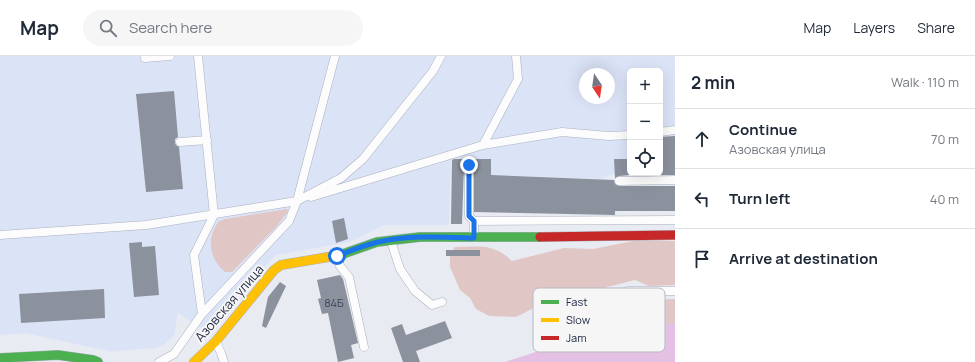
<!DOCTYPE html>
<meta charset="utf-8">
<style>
body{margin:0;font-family:Manrope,sans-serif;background:#f6f6f7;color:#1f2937}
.controls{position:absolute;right:12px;top:12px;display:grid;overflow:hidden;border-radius:6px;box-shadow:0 4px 16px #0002}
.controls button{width:36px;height:36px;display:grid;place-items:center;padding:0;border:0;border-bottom:1px solid #e0e1e3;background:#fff;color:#1f2937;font:20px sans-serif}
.compass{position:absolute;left:579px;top:12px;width:36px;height:36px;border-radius:50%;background:#fff;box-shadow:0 4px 16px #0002;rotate:167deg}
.stop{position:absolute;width:12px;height:12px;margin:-9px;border:3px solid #1a73e8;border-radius:50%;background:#fff}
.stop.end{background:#1a73e8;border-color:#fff;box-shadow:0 1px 4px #0008}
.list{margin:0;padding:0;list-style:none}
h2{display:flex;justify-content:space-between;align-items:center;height:52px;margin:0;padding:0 16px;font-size:17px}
h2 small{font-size:13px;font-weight:400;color:#747a83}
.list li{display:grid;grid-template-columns:26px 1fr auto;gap:12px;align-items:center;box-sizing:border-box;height:60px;padding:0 16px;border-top:1px solid #e0e1e3}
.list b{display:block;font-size:15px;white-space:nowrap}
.list p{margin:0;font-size:13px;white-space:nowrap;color:#747a83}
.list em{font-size:13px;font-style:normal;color:#747a83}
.icon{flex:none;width:22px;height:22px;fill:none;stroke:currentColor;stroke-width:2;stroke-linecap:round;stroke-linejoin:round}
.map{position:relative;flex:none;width:675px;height:306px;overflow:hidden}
header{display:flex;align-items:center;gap:24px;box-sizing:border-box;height:56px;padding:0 20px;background:#fff;border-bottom:1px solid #e0e1e3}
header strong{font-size:19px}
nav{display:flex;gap:22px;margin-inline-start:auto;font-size:14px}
.search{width:280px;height:36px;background:#f6f6f7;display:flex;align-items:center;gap:10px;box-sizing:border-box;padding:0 14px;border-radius:22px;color:#747a83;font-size:15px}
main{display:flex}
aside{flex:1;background:#fff}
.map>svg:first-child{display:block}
.built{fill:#dbe3f7;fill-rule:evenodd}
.green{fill:#e0c7c5}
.water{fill:#e4c0e5}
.building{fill:#8c919e}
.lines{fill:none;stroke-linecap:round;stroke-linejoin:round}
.lane-casing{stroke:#aab0bf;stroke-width:9}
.fast-casing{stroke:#aab0bf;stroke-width:10}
.slow-casing{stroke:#aab0bf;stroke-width:10}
.jam-casing{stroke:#aab0bf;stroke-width:10}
.lane{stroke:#fcfcfd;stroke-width:8}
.fast{stroke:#4caf50;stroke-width:9}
.slow{stroke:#ffc107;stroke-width:9}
.jam{stroke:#c62828;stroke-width:9}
.route{stroke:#1a73e8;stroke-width:5}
.labels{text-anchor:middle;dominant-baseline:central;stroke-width:4;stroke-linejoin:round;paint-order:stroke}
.number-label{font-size:11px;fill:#3d455d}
.street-label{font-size:13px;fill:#232c47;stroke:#f6f6f6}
.key{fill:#f6f6f6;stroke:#b7b9c2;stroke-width:1}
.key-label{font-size:11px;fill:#232c47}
</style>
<header>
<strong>Map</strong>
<div class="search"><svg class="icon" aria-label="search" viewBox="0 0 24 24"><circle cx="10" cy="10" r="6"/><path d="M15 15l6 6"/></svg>Search here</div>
<nav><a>Map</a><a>Layers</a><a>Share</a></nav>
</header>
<main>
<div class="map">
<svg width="675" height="306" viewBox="0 0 675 306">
<rect width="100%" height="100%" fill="#e8ebf2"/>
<path class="built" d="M0,0h675v102h-15v-87h-30v88h-15v14l-14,6 -110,-4v-16l-40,1 -2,65h-65l-35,17 -73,13 -72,75 -26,-17 -4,23 -9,8 -8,4 -30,2 -14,2 -88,-19 -25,2zM585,18h24v24h-24z"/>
<path class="green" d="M287,153l1,2 -11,15 -45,46h-7c-16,-13 -19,-34 -6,-51l6,-2z
M638,184l37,1v44l-26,1 -14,-6 -28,7 -6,9 -8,5 -44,-2 -17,10 -16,8 -27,-1 -13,-7 -6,-11 -10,-8 -10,-23v-13l5,-7c25,0 38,-4 57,14l52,-13 29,1z
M675,243v26l-34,-3 -18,8 -10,1 -10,-3h-9l-3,-4v-3l3,-3 17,-10 18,-8z"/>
<path class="water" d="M663,267l12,1v38h-170l43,-14 13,-7 4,-6 8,-5 3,3 15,-2 13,-5c15,15 21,3 37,-1 7,-2 15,-1 22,-2z"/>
<path class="building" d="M174,35l4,46 -3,2v4l1,2 3,2 4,42 -37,3 -10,-98z
M675,80v39h-15v-38z
M454,103h37v16l123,5 1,4 4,2h56v25h-60v4l-141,-3v-47l-2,-5h-3l-5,2v3l-2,59h-11l1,-64z
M614,103h16v16l-11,1 -4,2z
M344,162l4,21 -12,4 -4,-22z
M142,186v5l13,-1 4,49 -25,2 -5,-54z
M446,194h34v6h-34z
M340,219l3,4 15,64 -7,2 3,13 -16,4 -10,-49 -6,1 -4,-15 3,-1 -4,-18z
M280,226l6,4 -20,42 -4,-2 6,-29z
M104,233l1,29 -84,5 -2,-29z
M445,265l7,17 -36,13 4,11h-17l-12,-34 11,-4 4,11z"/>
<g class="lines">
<defs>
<path id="lane" d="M145,2l25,-2
M660,76l15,-2
M180,86l27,-2
M483,89l35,-66 -2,-23
M469,109v51l5,5
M619,125l56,-1
M311,141l172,-52 79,-13 47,4 21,-1
M0,179l146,-10 151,-24 38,-145
M474,181v-16l201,-1
M391,185l9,28 15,22 17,14 10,-3
M337,200l3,10 9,11 15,70
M202,258l87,-93 8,-20 44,-23 22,-19 70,-88 8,-15
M550,270l47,-16 21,-15 10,-4h47
M216,286l5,11 3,9
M159,306l15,-8 28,-40 -8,-59 20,-40 -16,-159"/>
<path id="fast" d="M340,199l37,-13 43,-5h120
M0,302l58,-3 35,5 5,2"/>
<path id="slow" d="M194,306l22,-21 58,-71 7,-5 59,-10"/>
<path id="jam" d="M540,181l135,-2"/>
</defs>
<use href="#lane" class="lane-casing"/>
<use href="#fast" class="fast-casing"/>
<use href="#slow" class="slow-casing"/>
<use href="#jam" class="jam-casing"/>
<use href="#lane" class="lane"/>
<use href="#fast" class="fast"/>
<use href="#slow" class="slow"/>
<use href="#jam" class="jam"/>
</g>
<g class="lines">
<path class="route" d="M337,200c13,-5 27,-11 41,-14 32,-7 64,-5 96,-4v-17l-5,-5v-51"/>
</g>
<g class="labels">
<g class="number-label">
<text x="334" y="246">84Б</text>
</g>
<g class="street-label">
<text transform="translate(229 247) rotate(-49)">Азовская улица</text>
</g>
</g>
<rect x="533" y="232" width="132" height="64" rx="6" class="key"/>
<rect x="541" y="244" width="18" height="4" fill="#4caf50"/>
<rect x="541" y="262" width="18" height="4" fill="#ffc107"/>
<rect x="541" y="280" width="18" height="4" fill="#c62828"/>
<g class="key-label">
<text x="566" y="250">Fast</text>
<text x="566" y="268">Slow</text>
<text x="566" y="286">Jam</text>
</g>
</svg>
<div class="controls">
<button>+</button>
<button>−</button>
<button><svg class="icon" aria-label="locate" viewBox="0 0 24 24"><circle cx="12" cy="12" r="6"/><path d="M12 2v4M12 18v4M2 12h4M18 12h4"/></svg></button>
</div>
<svg class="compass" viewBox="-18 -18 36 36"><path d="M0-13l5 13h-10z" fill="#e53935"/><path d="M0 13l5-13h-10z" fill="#747a83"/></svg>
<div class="stop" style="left:337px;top:200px"></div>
<div class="stop end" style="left:469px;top:109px"></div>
</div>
<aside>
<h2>2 min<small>Walk · 110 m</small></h2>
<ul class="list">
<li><svg class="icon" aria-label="ahead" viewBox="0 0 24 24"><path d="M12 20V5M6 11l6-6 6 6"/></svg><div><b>Continue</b><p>Азовская улица</p></div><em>70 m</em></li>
<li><svg class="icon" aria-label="left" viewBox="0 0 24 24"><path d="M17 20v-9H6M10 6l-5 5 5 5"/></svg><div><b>Turn left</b></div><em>40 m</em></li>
<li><svg class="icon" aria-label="arrive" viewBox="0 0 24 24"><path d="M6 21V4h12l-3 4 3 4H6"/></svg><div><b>Arrive at destination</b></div></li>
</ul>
</aside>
</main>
